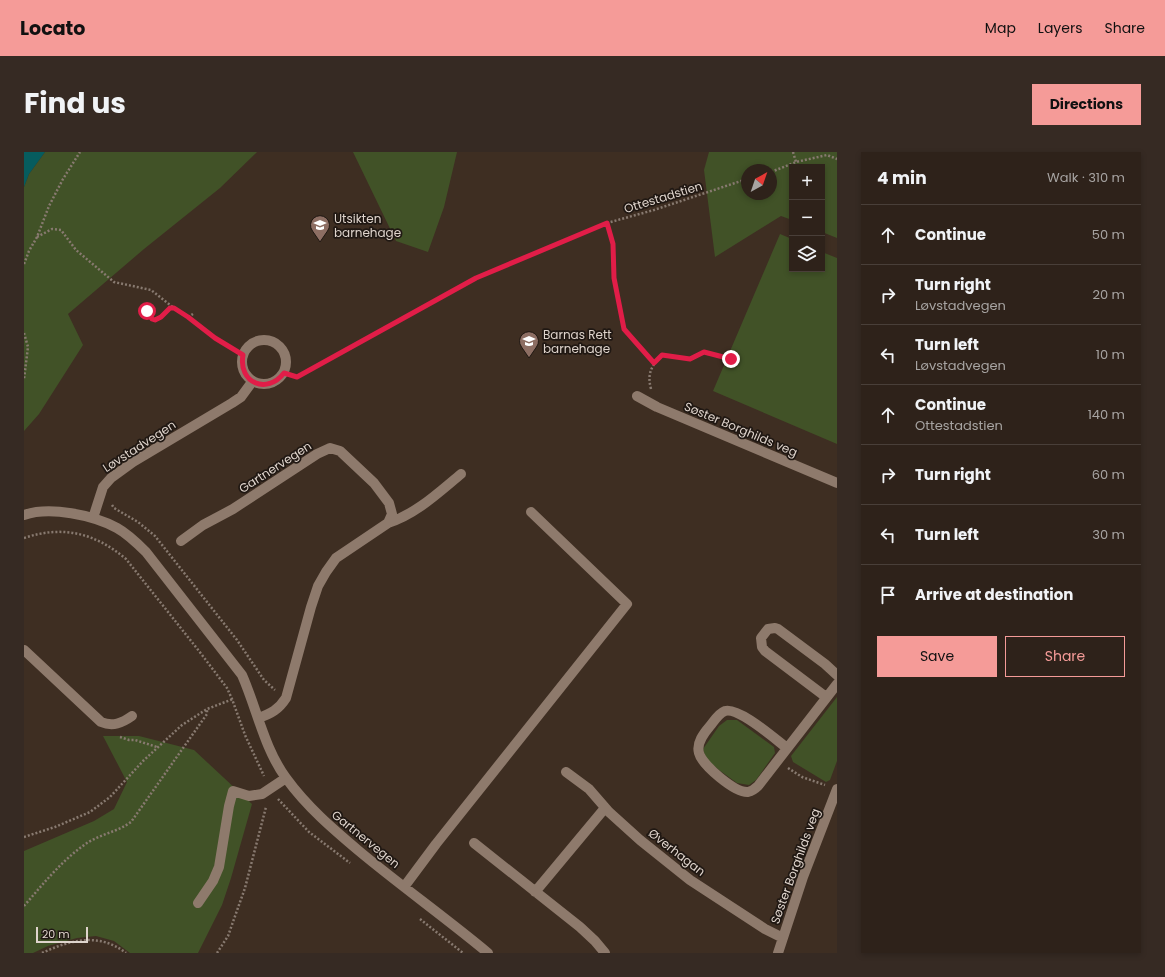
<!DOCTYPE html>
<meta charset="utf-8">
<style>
body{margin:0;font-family:Poppins,sans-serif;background:#362a23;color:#f1f3f6}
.controls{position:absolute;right:12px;top:12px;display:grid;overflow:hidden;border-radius:0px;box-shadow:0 2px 6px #0003}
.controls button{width:36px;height:36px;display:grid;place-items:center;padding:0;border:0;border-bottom:1px solid #493f39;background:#2e221a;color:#f1f3f6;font:20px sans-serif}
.compass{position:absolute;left:717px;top:12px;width:36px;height:36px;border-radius:50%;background:#2e221a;box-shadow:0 2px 6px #0003;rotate:40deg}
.scale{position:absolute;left:12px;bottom:10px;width:52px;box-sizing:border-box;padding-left:4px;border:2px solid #dfd4cc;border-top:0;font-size:11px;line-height:14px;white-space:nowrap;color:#dfd4cc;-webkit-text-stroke:3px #201813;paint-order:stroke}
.stop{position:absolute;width:12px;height:12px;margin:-9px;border:3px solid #e11d48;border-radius:50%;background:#fff}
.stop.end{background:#e11d48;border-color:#fff;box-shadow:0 1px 4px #0008}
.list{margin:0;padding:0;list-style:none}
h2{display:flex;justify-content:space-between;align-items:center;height:52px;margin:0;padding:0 16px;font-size:17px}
h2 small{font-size:13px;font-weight:400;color:#a7a4a2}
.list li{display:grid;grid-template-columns:26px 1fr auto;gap:12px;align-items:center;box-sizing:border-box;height:60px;padding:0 16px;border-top:1px solid #493f39}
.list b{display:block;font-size:15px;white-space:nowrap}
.list p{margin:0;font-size:13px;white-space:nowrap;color:#a7a4a2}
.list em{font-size:13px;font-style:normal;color:#a7a4a2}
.actions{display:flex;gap:8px;padding:12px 16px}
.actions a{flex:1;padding:9px 0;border:1px solid #f59b98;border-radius:0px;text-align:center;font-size:14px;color:#f59b98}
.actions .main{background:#f59b98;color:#111}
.icon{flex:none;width:22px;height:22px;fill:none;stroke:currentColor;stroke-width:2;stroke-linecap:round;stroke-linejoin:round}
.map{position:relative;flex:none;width:813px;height:801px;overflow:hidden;border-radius:0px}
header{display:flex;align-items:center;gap:24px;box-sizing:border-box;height:56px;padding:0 20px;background:#f59b98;color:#111}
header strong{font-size:19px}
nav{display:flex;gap:22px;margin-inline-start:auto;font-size:14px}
.intro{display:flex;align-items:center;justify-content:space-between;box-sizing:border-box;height:96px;padding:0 24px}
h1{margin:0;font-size:28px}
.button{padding:10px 18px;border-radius:0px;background:#f59b98;color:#111;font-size:14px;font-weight:700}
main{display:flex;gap:24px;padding:0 24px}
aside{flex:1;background:#2e221a;border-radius:0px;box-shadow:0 2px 6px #0003}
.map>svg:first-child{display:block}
.green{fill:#415227;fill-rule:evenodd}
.water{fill:#065c5e}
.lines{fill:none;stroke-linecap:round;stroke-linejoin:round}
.path{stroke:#887a70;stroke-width:2.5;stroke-dasharray:2 2;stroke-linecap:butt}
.minor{stroke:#8e7a6c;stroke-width:10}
.route{stroke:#e11d48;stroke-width:5}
.labels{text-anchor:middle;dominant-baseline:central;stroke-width:3.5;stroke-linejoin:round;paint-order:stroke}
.street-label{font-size:12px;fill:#dfd4cc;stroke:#201813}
.poi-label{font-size:12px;fill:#dfd4cc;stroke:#201813;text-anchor:start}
</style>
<header>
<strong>Locato</strong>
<nav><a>Map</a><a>Layers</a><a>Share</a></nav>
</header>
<div class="intro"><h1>Find us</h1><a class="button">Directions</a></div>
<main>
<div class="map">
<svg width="813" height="801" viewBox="0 0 813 801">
<rect width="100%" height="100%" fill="#3e2e22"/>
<path class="green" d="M21,0h212l-37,36 -76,61 -76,65 15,31 -44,69 -15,17v-244l5,-13z
M329,0h104l-13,55 -16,45 -32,-11z
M685,0h128v86l-15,-6v-65h-30v53l-11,-4 -66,41 -11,-87zM723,18h24v24h-24z
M756,82l12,5v30h30v-17l15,6v186l-124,-53z
M813,545v64l-7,19 -4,2 -33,-20 -2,-6z
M703,568h10l37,27 1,6 -19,27 -7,5 -12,-2 -18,-13 -13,-11 -3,-10 16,-23z
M79,584h36l55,14 58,54 -21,74 -9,27 -24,48h-68l-16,-12 -18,-5 -19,2 -29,8 -15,7h-9v-102l70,-30 20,-12 13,-27z"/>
<path class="water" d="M0,0h21l-16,22 -5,13z"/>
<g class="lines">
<path class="path" d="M769,0l3,10
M747,20l25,-10 31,-7 10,4
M583,71l6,21 1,34 10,51 30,34
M13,85l15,-8 9,1 15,20 38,32 37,8 23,18
M0,112l5,-13 8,-14 12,-31 14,-27 17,-27
M123,159l5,8 3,1c5,-2 15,-13 19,-12 5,2 10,7 14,9l5,-3
M164,165l27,21 28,17
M0,181l4,14 -4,32
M260,221l13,4 179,-99 131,-55 47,-13 93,-31
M627,237c-4,-15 0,-23 11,-34l28,4 14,-6 27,6
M88,353l2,3 24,14 17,14 82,104 27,40 11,10
M0,386c39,-13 71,-5 102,21l73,92 28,37 5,11 13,36 19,41
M96,585l9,3h6l22,7
M764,616l14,9 23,8
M254,647l31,33 41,31
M0,685l31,-10 35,-15 20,-15 33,-36 39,-36 25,-16 26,-10
M0,754c20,-23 38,-46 63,-63 14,-9 30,-11 44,-21l76,-108v-5
M396,767l43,34
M18,801c28,-13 57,-21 84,0
M193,801l11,-17 17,-48 21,-81"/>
<path class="minor" d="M218 210a22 22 0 1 1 44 0a22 22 0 1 1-44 0Z
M613,244l20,11 180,76
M0,363c26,-9 69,0 93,13 11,6 20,15 29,24l96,123c15,34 22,73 44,103 21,29 47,51 73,73 42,35 87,67 129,102
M69,366l10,-31 8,-9 22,-16 99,-59 9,-6 11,-15
M364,371c28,-9 50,-30 73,-49
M157,389l22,-16 30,-16 84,-55 13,-6 10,3 34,32 15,20 3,11 -4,9 -52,35 -10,14 -8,14 -7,21 -25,91c-7,11 -15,16 -28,20
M0,498l77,72c12,5 21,1 31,-6
M802,545l-61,-46 -3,-4 -1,-9 7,-9 7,-1 3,1 47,35 12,11
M763,596c-12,-9 -48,-41 -62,-37 -6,2 -11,10 -15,15 -6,7 -14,17 -11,27 3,12 36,40 49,39 4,-1 7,-3 10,-6l79,-102
M542,620l23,17 20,23 31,28 50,40 75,49 18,9
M450,691l106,84 15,14 10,12
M380,735l32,-43 191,-240 -96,-92
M511,740l70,-84
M174,751l15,-22 6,-14 10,-61 4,-15 16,5 13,-2 24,-16
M754,801l25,-76 34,-88"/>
</g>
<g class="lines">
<path class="route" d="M123,159l5,8 3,1 6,-3 9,-9h4l14,9 27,21 28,17c-5,28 24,40 41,18l13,4 179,-99 131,-55 6,21 1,34 10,51 30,34 8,-8 28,4 14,-7 27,7"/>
</g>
<defs>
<symbol id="school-pin" viewBox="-11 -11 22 30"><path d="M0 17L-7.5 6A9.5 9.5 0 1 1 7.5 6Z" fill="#8d6e63" stroke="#201813"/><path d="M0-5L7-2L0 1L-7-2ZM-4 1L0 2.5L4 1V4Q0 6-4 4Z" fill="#fff"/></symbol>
</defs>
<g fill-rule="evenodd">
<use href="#school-pin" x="285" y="62" width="22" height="30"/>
<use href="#school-pin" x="494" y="178" width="22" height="30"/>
</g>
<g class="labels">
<g class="street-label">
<text transform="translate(639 45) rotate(-17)">Ottestadstien</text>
<text transform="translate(717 277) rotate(23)">Søster Borghilds veg</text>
<text transform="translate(115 294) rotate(-33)">Løvstadvegen</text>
<text transform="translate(251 315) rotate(-33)">Gartnervegen</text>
<text transform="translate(342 687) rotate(39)">Gartnervegen</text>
<text transform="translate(653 700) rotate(38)">Øverhagan</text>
<text transform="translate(771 714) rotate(-70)">Søster Borghilds veg</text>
</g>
<g class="poi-label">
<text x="310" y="66">Utsikten<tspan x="310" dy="14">barnehage</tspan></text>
<text x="519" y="182">Barnas Rett<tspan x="519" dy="14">barnehage</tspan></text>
</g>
</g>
</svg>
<div class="controls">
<button>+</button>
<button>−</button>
<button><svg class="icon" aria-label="layers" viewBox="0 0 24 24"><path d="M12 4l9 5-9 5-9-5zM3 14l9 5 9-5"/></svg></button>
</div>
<svg class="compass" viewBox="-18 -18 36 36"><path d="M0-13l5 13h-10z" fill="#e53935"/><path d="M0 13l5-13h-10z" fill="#a7a4a2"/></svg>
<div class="scale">20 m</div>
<div class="stop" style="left:123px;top:159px"></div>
<div class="stop end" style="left:707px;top:207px"></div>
</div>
<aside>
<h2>4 min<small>Walk · 310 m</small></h2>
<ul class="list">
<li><svg class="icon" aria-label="ahead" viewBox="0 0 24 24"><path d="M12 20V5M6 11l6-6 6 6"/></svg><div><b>Continue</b></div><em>50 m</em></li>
<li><svg class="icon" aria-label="right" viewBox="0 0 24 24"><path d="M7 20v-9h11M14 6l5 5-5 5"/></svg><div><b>Turn right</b><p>Løvstadvegen</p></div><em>20 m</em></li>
<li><svg class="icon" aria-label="left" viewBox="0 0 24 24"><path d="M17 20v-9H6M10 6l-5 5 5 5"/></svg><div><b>Turn left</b><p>Løvstadvegen</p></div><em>10 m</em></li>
<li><svg class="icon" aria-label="ahead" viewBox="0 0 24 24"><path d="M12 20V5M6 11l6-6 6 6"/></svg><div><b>Continue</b><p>Ottestadstien</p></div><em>140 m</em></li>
<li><svg class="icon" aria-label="right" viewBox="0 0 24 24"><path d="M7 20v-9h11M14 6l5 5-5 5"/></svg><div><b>Turn right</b></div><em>60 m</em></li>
<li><svg class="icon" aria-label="left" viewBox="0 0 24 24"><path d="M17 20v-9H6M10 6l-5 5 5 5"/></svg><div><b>Turn left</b></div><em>30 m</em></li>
<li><svg class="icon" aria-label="arrive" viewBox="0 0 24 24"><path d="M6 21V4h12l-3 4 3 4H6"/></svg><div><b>Arrive at destination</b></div></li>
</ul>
<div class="actions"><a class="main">Save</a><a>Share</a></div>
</aside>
</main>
